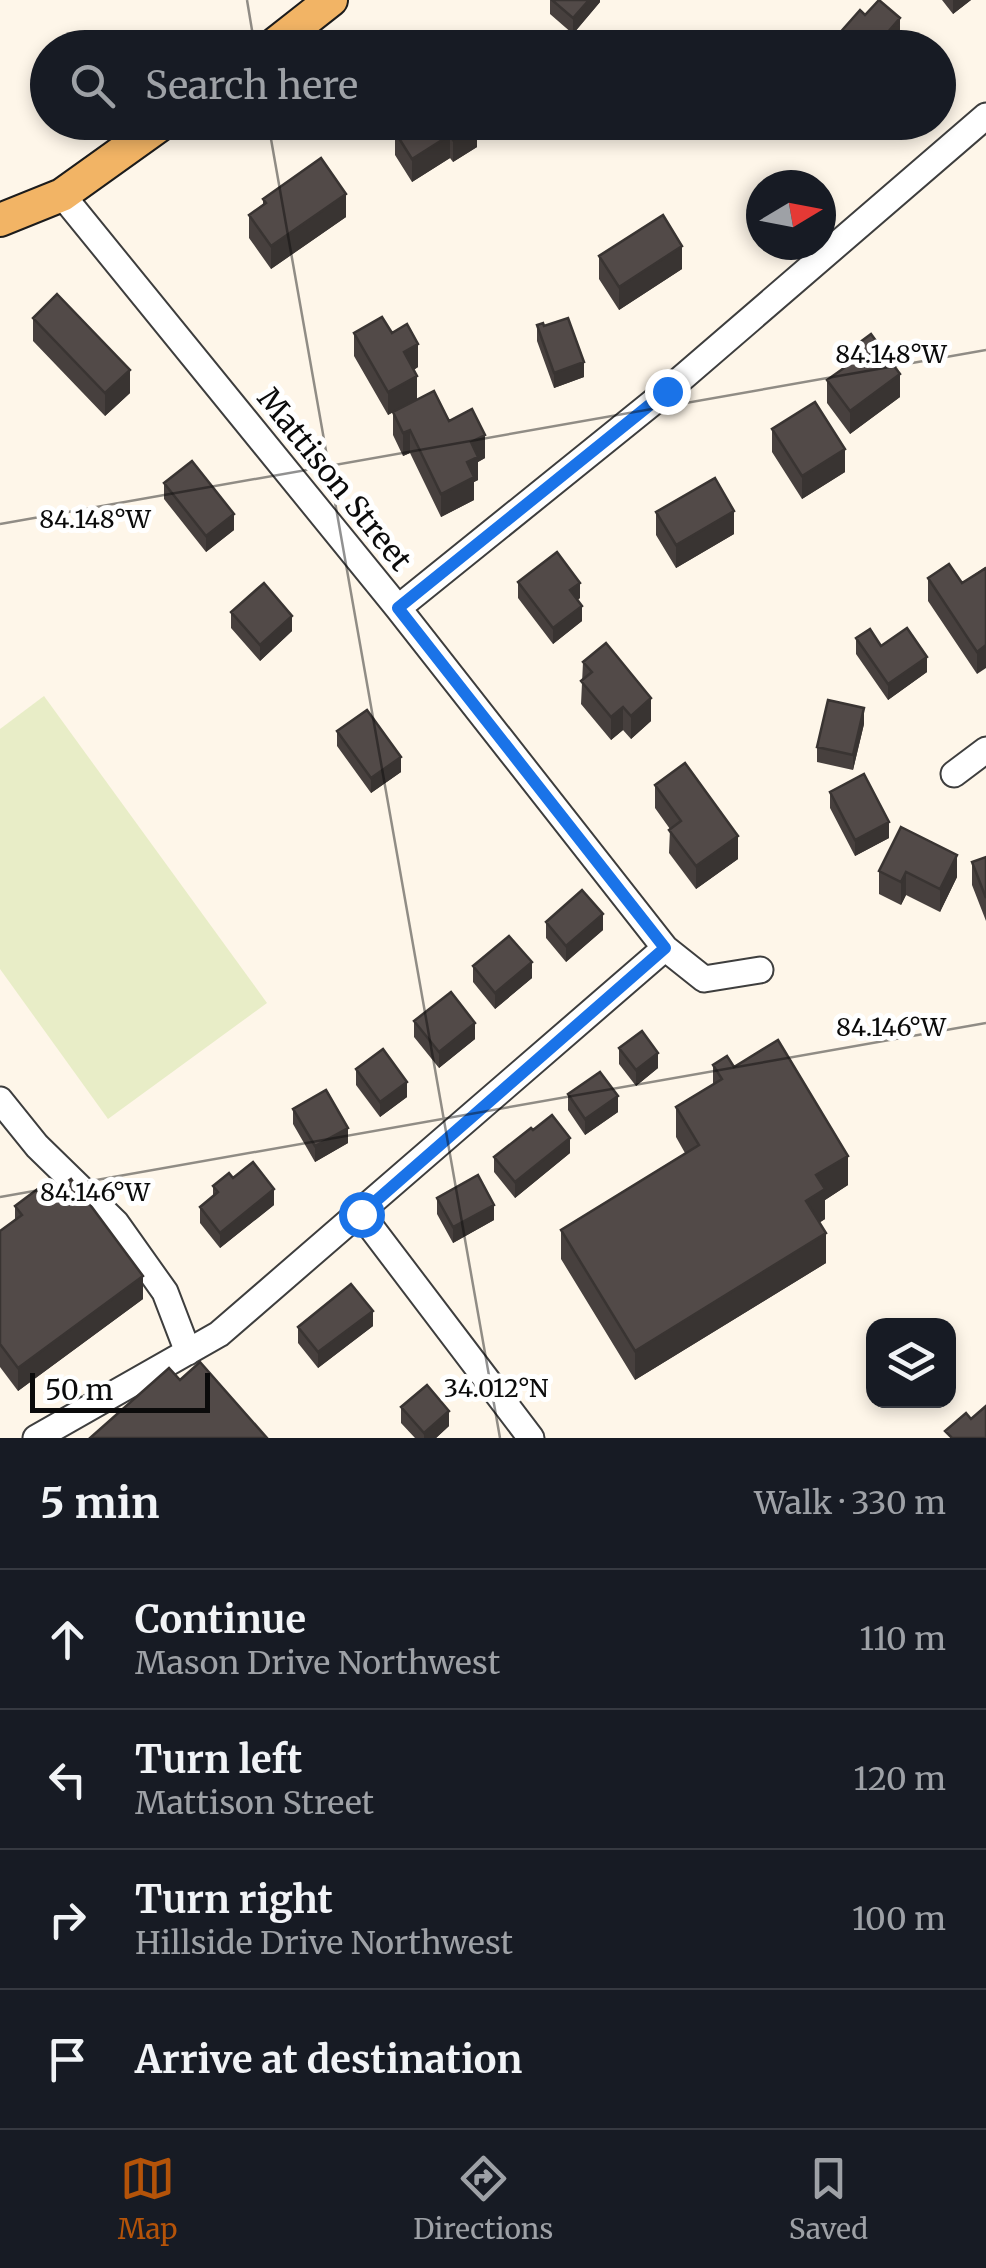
<!DOCTYPE html>
<meta charset="utf-8">
<style>
body{margin:0;font-family:Merriweather,serif;background:#20242c;color:#f1f3f6}
.controls{position:absolute;right:30px;bottom:30px;display:grid;overflow:hidden;border-radius:20px;box-shadow:0 5px 15px #0003}
.controls button{width:90px;height:90px;display:grid;place-items:center;padding:0;border:0;border-bottom:2px solid #363941;background:#171b24;color:#f1f3f6;font:50px sans-serif}
.compass{position:absolute;left:746px;top:170px;width:90px;height:90px;border-radius:50%;background:#171b24;box-shadow:0 5px 15px #0003;rotate:80deg}
.scale{position:absolute;left:30px;bottom:25px;width:180px;box-sizing:border-box;padding-left:10px;border:5px solid #0b0b0b;border-top:0;font-size:28px;line-height:35px;white-space:nowrap;color:#0b0b0b;-webkit-text-stroke:8px #fff;paint-order:stroke}
.stop{position:absolute;width:30px;height:30px;margin:-22px;border:8px solid #1a73e8;border-radius:50%;background:#fff}
.stop.end{background:#1a73e8;border-color:#fff;box-shadow:0 2px 10px #0008}
.list{margin:0;padding:0;list-style:none}
h2{display:flex;justify-content:space-between;align-items:center;height:130px;margin:0;padding:0 40px;font-size:42px}
h2 small{font-size:32px;font-weight:400;color:#9ea1a6}
.list li{display:grid;grid-template-columns:65px 1fr auto;gap:30px;align-items:center;box-sizing:border-box;height:140px;padding:0 40px;border-top:2px solid #363941}
.list b{display:block;font-size:38px;white-space:nowrap}
.list p{margin:0;font-size:32px;white-space:nowrap;color:#9ea1a6}
.list em{font-size:32px;font-style:normal;color:#9ea1a6}
.icon{flex:none;width:55px;height:55px;fill:none;stroke:currentColor;stroke-width:2;stroke-linecap:round;stroke-linejoin:round}
.map{position:relative;flex:none;width:986px;height:1438px;overflow:hidden}
.search{position:absolute;background:#171b24;box-shadow:0 5px 15px #0003;left:30px;right:30px;top:30px;height:110px;display:flex;align-items:center;gap:25px;box-sizing:border-box;padding:0 35px;border-radius:55px;color:#9ea1a6;font-size:38px}
.sheet{height:690px;background:#171b24}
nav{display:flex;justify-content:space-around;align-items:center;box-sizing:border-box;height:140px;border-top:2px solid #363941;background:#171b24;font-size:28px;color:#9ea1a6}
nav a{display:grid;justify-items:center;gap:5px}
nav .on{color:#b45309}
.map>svg:first-child{display:block}
.pitch{fill:#e8edc7}
.lines{fill:none;stroke-linecap:round;stroke-linejoin:round}
.minor-casing{stroke:#3e3e3e;stroke-width:29}
.major-casing{stroke:#1c1c1c;stroke-width:36}
.minor{stroke:#fff;stroke-width:25}
.major{stroke:#f2b465;stroke-width:32}
.wall{fill:#47403e}
.shaded-wall{fill:#393432}
.building{fill:#524a48;stroke:#393432;stroke-width:2.5}
.route{stroke:#1a73e8;stroke-width:12}
.ticks{fill:none;stroke:#0b0b0b;stroke-width:2.5;stroke-opacity:0.45}
.labels{text-anchor:middle;dominant-baseline:central;stroke-width:10;stroke-linejoin:round;paint-order:stroke}
.street-label{font-size:30px;fill:#0b0b0b;stroke:#fff}
.ticks-label{font-size:25px;text-anchor:middle;fill:#0b0b0b;stroke:#fff;stroke-width:10;stroke-linejoin:round;paint-order:stroke}
</style>
<div class="map">
<svg width="986" height="1438" viewBox="0 0 986 1438">
<rect width="100%" height="100%" fill="#fef6e9"/>
<path class="pitch" d="M44,696l223,307 -159,116 -108,-150v-240z"/>
<g class="lines">
<defs>
<path id="minor" d="M62,195l336,413 267,340 39,31 56,-9
M398,608l269,-217 319,-275
M954,774l32,-24
M0,1100l37,46 79,77 49,69 23,60
M361,1214l170,224
M36,1438l183,-104 446,-386"/>
<path id="major" d="M270,48l61,-48
M0,220l62,-25 102,-73"/>
</defs>
<use href="#minor" class="minor-casing"/>
<use href="#major" class="major-casing"/>
<use href="#minor" class="minor"/>
<use href="#major" class="major"/>
</g>
<path class="wall" d="M550,0h50v2l-27,32 -23,-20z
M942,0h29l-18,14z
M484,122v5l-7,4v16l-24,15 -3,-4 -38,24 -17,-27v-23z
M263,199l83,18 -75,52 -22,-31v-23l14,-11z
M599,256l83,13 -63,41 -20,-31z
M33,318l97,75 -25,23 -72,-75z
M537,325l7,1 40,51 -30,11 -17,-47z
M354,333h38l26,34 -4,3 3,29 32,22 36,37 -7,4v18l-4,2v18l-33,17 -31,-64 -7,3 -10,-21v-23l-5,3 -34,-59z
M844,354l56,43 -50,37 -23,-31v-23l17,-12z
M772,429l73,43 -43,27 -30,-47z
M164,483l70,47 -28,22 -42,-53z
M656,512l78,22 -58,34 -20,-33z
M985,567l-8,107 -49,-73v-23l34,5z
M518,582l62,16 -3,2 5,21 -29,23 -35,-46z
M231,612l61,19 -32,30 -29,-33z
M856,638l71,34 -39,28 -32,-46z
M583,662l68,59 -20,18 -8,-9 -12,10 -30,-36z
M864,724l-11,46 -36,-8v-15z
M337,731l64,41 -30,21 -34,-47z
M655,785l83,74 -42,30 -27,-36 1,-24 -15,-21z
M830,792l59,46 -34,18 -25,-48z
M986,857v64l-14,-36v-23z
M879,871l78,6 -17,35 -34,-17 -5,10 -22,-11z
M546,922l57,8 -37,32 -20,-24z
M473,966l59,12 -37,31 -22,-27z
M414,1021l61,18 -36,29 -25,-31z
M619,1048l39,20 -22,18 -17,-22z
M713,1065l21,2 114,118 -23,15v19l-6,4 7,40 -191,117 -74,-121v-29l124,-77 -9,-16v-30l37,-22z
M356,1069l51,28 -27,20 -24,-32z
M568,1094l50,18 -33,23 -17,-25z
M293,1109l55,34 -33,19 -22,-38z
M570,1153l-55,45 -21,-26v-15z
M233,1178l41,27 -54,43 -20,-25v-16l13,-10v-11z
M437,1198l57,22 -41,23 -16,-29z
M15,1206l128,93 -125,92 -18,-24v-136l15,-11z
M373,1326l-55,42 -20,-25v-16z
M401,1407l48,19 -13,12h-21l-14,-15z"/>
<path class="shaded-wall" d="M589,0h11v2l-27,32v-16z
M953,0h18l-18,14z
M900,18v16l-12,14h-14z
M470,122h14v5l-7,4v16l-24,15v-22z
M450,135v23l-38,24v-23z
M346,194v23l-75,52v-23z
M682,246v23l-63,41v-23z
M418,344v23l-14,8v-23z
M584,362v15l-30,11v-15z
M130,370v23l-25,23v-23z
M900,374v23l-50,37v-23z
M417,376v23l-29,16v-23z
M410,430v23l-7,3v-23z
M485,435v23l-7,4v18l-4,2v18l-33,17v-23l26,-32 4,-20z
M845,449v23l-43,27v-23z
M734,511v23l-58,34v-23z
M234,514v16l-28,22v-16z
M580,583v15l-10,8v-16z
M582,606v15l-29,23v-16z
M292,616v15l-32,30v-16z
M986,645v23l-9,6v-22z
M927,657v15l-39,28v-16z
M651,698v23l-20,18v-23z
M623,707v23l-12,10v-23z
M864,708v16l-11,46v-15z
M401,757v15l-30,21v-15z
M889,822v16l-34,18v-16z
M738,836v23l-42,30v-23z
M957,855v22l-17,35v-23z
M906,872v23l-5,10v-23z
M603,914v16l-37,32v-16z
M532,962v16l-37,31v-16z
M475,1023v16l-36,29v-16z
M658,1053v15l-22,18v-16z
M407,1082v15l-27,20v-15z
M618,1096v16l-33,23v-16z
M348,1128v15l-33,19v-16z
M570,1138v15l-55,45v-16z
M848,1156v29l-23,15v19l-19,12v-30l10,-26z
M274,1189v16l-54,43v-15z
M494,1205v15l-41,23v-16z
M826,1233v30l-191,117v-29z
M143,1276v23l-125,92v-23z
M373,1311v15l-55,42v-16z
M449,1411v15l-13,12h-12v-5z"/>
<path class="building" d="M552,0h37l-16,18z
M879,0l21,18 -26,30h-40l-4,-4 30,-34 5,5z
M409,122h67l1,2 -24,16 -3,-5 -38,24 -17,-27z
M321,158l25,36 -75,52 -22,-31 17,-12 -3,-4z
M663,215l19,31 -63,41 -20,-31z
M57,294l73,76 -25,23 -72,-75z
M382,317l10,16 15,-9 11,20 -14,8 13,24 -29,16 -34,-59z
M568,318l16,44 -30,11 -17,-48 6,-2 1,3z
M871,334l29,40 -50,37 -23,-31 24,-17 -7,-9z
M434,391l15,30 23,-12 13,26 -14,7 7,15 -11,5 7,15 -33,17 -31,-64 -7,3 -10,-21z
M815,402l30,47 -43,27 -30,-47z
M192,461l42,53 -28,22 -42,-53z
M715,478l19,33 -58,34 -20,-33z
M557,552l23,31 -10,7 12,16 -29,22 -35,-46z
M949,564l13,19 24,-15v77l-9,7 -49,-74z
M264,583l28,33 -32,29 -29,-33z
M907,628l20,29 -39,27 -32,-46 14,-9 11,17z
M606,643l45,55 -20,18 -8,-9 -12,10 -30,-36 11,-9 -9,-10z
M828,700l36,8 -11,47 -36,-8z
M367,710l34,47 -30,21 -34,-47z
M685,763l53,73 -42,30 -27,-36 12,-9 -26,-36z
M864,774l25,48 -34,18 -25,-48z
M901,827l56,28 -17,34 -34,-17 -5,10 -22,-11z
M986,857v41l-14,-36z
M582,890l21,24 -37,32 -20,-24z
M509,936l23,26 -37,31 -22,-27z
M451,992l24,31 -36,29 -25,-31z
M642,1031l16,22 -22,17 -17,-22z
M778,1040l70,116 -32,19 9,14 -19,12 20,32 -191,118 -74,-121 138,-85 -23,-38 46,-28 -9,-14 14,-9 7,11z
M383,1049l24,33 -27,20 -24,-33z
M600,1072l18,24 -33,23 -17,-25z
M326,1090l22,38 -33,18 -22,-37z
M552,1115l18,23 -55,44 -21,-25 37,-29 2,2z
M253,1162l21,27 -54,44 -20,-26 18,-15 -5,-6 16,-13 4,5z
M478,1175l16,30 -41,22 -16,-29z
M71,1179l72,97 -125,92 -18,-24v-113l22,-16 -7,-9 28,-21 7,9z
M351,1284l22,27 -55,41 -20,-25z
M200,1362l67,76h-177l79,-70 11,12z
M427,1385l22,26 -25,22 -23,-26z
M986,1406v32h-34l-7,-7 21,-18 5,6z"/>
<g class="lines">
<path class="route" d="M361,1214l304,-266 -267,-340 269,-217"/>
</g>
<path class="ticks" d="M247,0l8,48M268,122l232,1316M0,524l986,-174M0,1197l986,-174"/>
<g class="labels">
<g class="street-label">
<text transform="translate(335 479) rotate(51)">Mattison Street</text>
</g>
</g>
<g class="ticks-label">
<text x="891" y="363">84.148°W</text>
<text x="95" y="528">84.148°W</text>
<text x="891" y="1036">84.146°W</text>
<text x="95" y="1201">84.146°W</text>
<text x="496" y="1397">34.012°N</text>
</g>
</svg>
<div class="controls">
<button><svg class="icon" aria-label="layers" viewBox="0 0 24 24"><path d="M12 4l9 5-9 5-9-5zM3 14l9 5 9-5"/></svg></button>
</div>
<svg class="compass" viewBox="-18 -18 36 36"><path d="M0-13l5 13h-10z" fill="#e53935"/><path d="M0 13l5-13h-10z" fill="#9ea1a6"/></svg>
<div class="scale">50 m</div>
<div class="stop" style="left:361px;top:1214px"></div>
<div class="stop end" style="left:667px;top:391px"></div>
<div class="search"><svg class="icon" aria-label="search" viewBox="0 0 24 24"><circle cx="10" cy="10" r="6"/><path d="M15 15l6 6"/></svg>Search here</div>
</div>
<section class="sheet">
<h2>5 min<small>Walk · 330 m</small></h2>
<ul class="list">
<li><svg class="icon" aria-label="ahead" viewBox="0 0 24 24"><path d="M12 20V5M6 11l6-6 6 6"/></svg><div><b>Continue</b><p>Mason Drive Northwest</p></div><em>110 m</em></li>
<li><svg class="icon" aria-label="left" viewBox="0 0 24 24"><path d="M17 20v-9H6M10 6l-5 5 5 5"/></svg><div><b>Turn left</b><p>Mattison Street</p></div><em>120 m</em></li>
<li><svg class="icon" aria-label="right" viewBox="0 0 24 24"><path d="M7 20v-9h11M14 6l5 5-5 5"/></svg><div><b>Turn right</b><p>Hillside Drive Northwest</p></div><em>100 m</em></li>
<li><svg class="icon" aria-label="arrive" viewBox="0 0 24 24"><path d="M6 21V4h12l-3 4 3 4H6"/></svg><div><b>Arrive at destination</b></div></li>
</ul>
</section>
<nav>
<a class="on"><svg class="icon" aria-label="map" viewBox="0 0 24 24"><path d="M3 6l6-2 6 2 6-2v14l-6 2-6-2-6 2zM9 4v14M15 6v14"/></svg>Map</a>
<a><svg class="icon" aria-label="directions" viewBox="0 0 24 24"><path d="M12 3l9 9-9 9-9-9zM9 14v-3h6M13 9l2 2-2 2"/></svg>Directions</a>
<a><svg class="icon" aria-label="saved" viewBox="0 0 24 24"><path d="M7 4h10v16l-5-4-5 4z"/></svg>Saved</a>
</nav>
